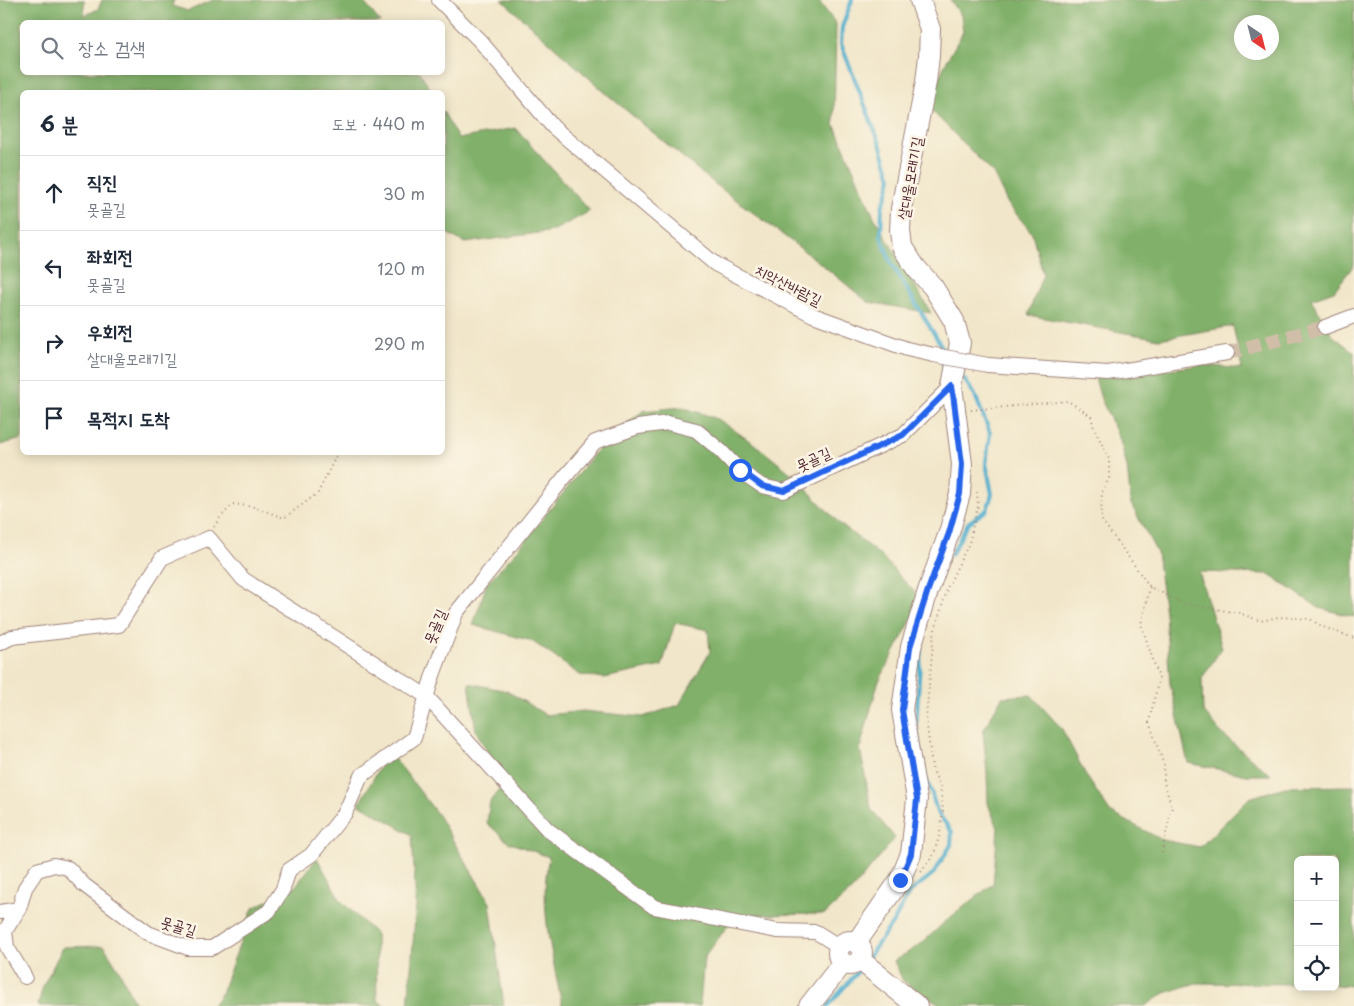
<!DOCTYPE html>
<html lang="ko">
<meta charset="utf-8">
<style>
body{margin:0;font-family:"Playpen Sans","Poor Story",sans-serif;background:#f6f6f7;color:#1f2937}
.controls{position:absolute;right:15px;bottom:15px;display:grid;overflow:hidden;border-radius:8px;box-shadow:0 2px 12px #0003}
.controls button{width:45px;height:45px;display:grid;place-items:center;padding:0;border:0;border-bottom:1px solid #e0e1e3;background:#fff;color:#1f2937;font:25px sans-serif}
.compass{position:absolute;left:1234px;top:15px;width:45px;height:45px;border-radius:50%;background:#fff;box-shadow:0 2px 12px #0003;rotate:145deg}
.stop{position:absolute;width:15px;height:15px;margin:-11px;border:4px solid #2563eb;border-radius:50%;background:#fff}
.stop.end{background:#2563eb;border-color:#fff;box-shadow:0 1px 5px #0008}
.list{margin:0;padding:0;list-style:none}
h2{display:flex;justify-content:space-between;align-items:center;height:65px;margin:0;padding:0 20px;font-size:21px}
h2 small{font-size:16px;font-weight:400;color:#747a83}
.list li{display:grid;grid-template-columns:32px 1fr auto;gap:15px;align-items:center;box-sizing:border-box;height:75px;padding:0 20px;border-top:1px solid #e0e1e3}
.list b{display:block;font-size:19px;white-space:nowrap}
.list p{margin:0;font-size:16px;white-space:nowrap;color:#747a83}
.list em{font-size:16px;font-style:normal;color:#747a83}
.icon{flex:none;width:28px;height:28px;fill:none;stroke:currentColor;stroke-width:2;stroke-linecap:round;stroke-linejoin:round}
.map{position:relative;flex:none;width:1354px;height:1006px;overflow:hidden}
.search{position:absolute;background:#fff;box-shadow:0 2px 12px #0003;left:20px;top:20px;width:425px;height:55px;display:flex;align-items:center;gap:12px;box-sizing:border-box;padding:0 18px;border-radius:8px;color:#747a83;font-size:19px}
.panel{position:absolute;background:#fff;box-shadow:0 2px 12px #0003;left:20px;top:90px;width:425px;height:365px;border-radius:8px}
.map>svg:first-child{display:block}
.forest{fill:#80b069;stroke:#65684a;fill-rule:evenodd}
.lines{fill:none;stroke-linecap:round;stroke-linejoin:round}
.stream{stroke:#50aece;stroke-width:4}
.street-tunnel{stroke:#d0bea9;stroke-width:14;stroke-dasharray:14 7;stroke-linecap:butt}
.street-casing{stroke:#9e827a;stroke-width:16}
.secondary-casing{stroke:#9e827a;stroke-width:22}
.path{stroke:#9e827a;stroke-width:2;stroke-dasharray:1 4;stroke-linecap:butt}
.street{stroke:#fff;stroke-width:14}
.secondary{stroke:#fff;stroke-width:20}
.street-bridge-casing{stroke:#9e827a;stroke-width:16;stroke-linecap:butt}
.street-bridge{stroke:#fff;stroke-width:14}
.route{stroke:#2563eb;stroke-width:6}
.labels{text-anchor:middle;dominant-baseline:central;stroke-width:5;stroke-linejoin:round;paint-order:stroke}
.street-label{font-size:15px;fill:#4a1f2b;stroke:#fcf5e5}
</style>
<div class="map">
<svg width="1354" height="1006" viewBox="0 0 1354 1006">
<rect width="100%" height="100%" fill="#fcf5e5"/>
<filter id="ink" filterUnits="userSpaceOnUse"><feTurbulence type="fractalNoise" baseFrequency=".02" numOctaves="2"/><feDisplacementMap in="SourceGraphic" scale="10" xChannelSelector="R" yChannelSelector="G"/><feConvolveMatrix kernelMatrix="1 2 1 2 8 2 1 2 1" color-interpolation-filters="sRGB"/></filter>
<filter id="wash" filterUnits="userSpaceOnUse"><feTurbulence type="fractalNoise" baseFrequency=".0096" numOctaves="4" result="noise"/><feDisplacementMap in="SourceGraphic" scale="20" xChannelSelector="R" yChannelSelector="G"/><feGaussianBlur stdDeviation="1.12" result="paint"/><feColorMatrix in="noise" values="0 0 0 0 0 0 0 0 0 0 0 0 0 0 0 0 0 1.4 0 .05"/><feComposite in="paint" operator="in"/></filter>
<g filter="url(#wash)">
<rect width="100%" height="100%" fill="#f1e6c9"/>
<path class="forest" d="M0,0h84v16l14,-7 4,-9h72l-2,6 16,5 25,-11h149l18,22h-358v50h398l12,20h-410v347l-22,6z
M502,0h316l18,24 -2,100 40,93 57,96 -63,-11 -48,-39 -105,-79 -106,-88z
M950,0h404v265l-20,26 -23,8 22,37 21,16v265l-35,-9 -50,-34 -70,-2 23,76 -20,30 1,33 20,24 48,40h-24l-59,-12 -18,-79 -5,-71 -8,-60 -26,-49 -4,-37 -7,-27 -19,-41 -6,-21 108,-13 39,4 -9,-43 -74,13 -131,-24 15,-41 -11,-41 -24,-29 -15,-31 -66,-67 18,-42 18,-32 -2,-17zM1242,22h30v30h-30z
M443,111l15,28 57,-11 75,83 -37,20 -88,12 -22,-12z
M682,407l36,12 39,27 36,29 47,49 41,32 41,44 -44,83 -18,65 11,61 24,29 -42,51 -28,25 -68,1 -26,6 -27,37 -4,48h-138c-9,-50 -24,-99 -13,-149l-41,-15 -21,-19 3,-22 15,-17 -29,-53 -7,-48 38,8 39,24 37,-4 60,6 36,-12 31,-53 -2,-22 -33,-7 -13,43 -58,12 -24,-3 -48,-34 -59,-16 14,-42 29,-31 91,-114 36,-27z
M1031,695l31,34 25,48 23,35 52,28 38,7 49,-49 36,-11 69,-1v200l-19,-1v-125h-37v124l-102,-1 -31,10 -20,13h-199l-5,-1 -38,-24 -9,-20 27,-17 26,-24 46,-36 5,-56 -10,-24 -1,-31 -4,-42 19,-34z
M389,751l49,64 52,88 14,103h-96l8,-100 -4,-71 -53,-31z
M317,858l24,43 35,33 1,66 8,6h-173l9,-12 32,-86 42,-21z
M104,946l15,24 17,36h-98l5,-20 20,-39z"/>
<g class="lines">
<path class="stream" d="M852,0l-10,27 -1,17 39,100 11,34 -5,19 -4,10 -1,29 10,27 50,82 3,23 4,1
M951,555l17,-32 19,-13 5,-16 -6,-31 4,-30 -15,-38 -14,-20
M867,959l27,-38 15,-28 25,-20 17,-28 1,-13 -15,-20 -6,-21 -8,-20 -7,-44 5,-81
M828,1006l32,-37"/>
</g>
</g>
<g filter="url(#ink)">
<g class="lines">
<path class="street-tunnel" d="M1227,353l98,-26"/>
<defs>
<path id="street" d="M439,0l42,42 72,85 162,137 98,51 94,34 27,6
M1325,327l29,-11
M988,365l120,8 119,-20
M0,643l12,-6 107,-12 43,-67 47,-20 34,41 183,117 122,134 106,77 123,24 39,1 24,15
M0,912l19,-3
M25,977l-18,-30 -2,-16 14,-22 6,-21 12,-18 17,-5 14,3 16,17 64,48 40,15h24l57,-37 14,-22 6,-19 22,-15 34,-42 16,-37 53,-38 19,-63 23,-62 108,-135 31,-36 43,-15 30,-4 28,7 25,21 19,20 22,15 22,5 119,-56 49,-49"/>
<path id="secondary" d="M838 953a12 12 0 1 1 24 0a12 12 0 1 1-24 0Z
M856,943l44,-63 11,-26 6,-55 -15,-89 9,-63 17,-56 21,-58 11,-39 2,-30 -10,-78 8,-43 -6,-22 -21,-34 -17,-19 -14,-21 -2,-16 1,-22 25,-127 3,-26 1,-27 -10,-29
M860,960l57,46
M809,1006l34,-43"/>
</defs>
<use href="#street" class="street-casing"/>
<use href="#secondary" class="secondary-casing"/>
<path class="path" d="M971,410l97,-9 23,15 3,12 15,31v19l-7,14 -1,27 49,68 35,17 54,9 22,8 17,-4 32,2 13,8 31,11
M214,527l4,-7 15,-16 21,3 30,11 34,-25 20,-41
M1150,587l-9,37 18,54 -10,44 15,43v18l8,24 -11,49
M921,872l13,-18 6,-21 3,-23 -3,-23 -8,-19 -6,-51 8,-84 14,-47 21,-43 9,-37 -1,-14"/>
<use href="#street" class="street"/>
<use href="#secondary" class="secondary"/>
<defs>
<path id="street-bridge" d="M934,355l54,10"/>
</defs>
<use href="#street-bridge" class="street-bridge-casing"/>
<use href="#street-bridge" class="street-bridge"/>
</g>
</g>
<g class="lines" filter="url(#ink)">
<path class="route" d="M740,470l22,16 22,5 119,-56 49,-49 10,78 -2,30 -11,39 -21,57 -18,57 -8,63 15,89 -6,55 -11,26"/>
</g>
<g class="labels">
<g class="street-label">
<text transform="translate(909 178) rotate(-80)">살대울모래기길</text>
<text transform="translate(789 284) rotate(27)">치악산바람길</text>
<text transform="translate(813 458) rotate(-25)">못골길</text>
<text transform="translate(434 626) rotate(-67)">못골길</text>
<text transform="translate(179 925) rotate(16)">못골길</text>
</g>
</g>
</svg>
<div class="controls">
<button>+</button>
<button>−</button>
<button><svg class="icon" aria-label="locate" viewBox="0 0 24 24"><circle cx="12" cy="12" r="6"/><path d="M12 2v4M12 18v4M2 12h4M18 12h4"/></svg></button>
</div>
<svg class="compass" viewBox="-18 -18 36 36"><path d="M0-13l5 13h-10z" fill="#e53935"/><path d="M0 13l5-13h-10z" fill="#747a83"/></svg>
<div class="stop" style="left:740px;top:470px"></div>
<div class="stop end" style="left:900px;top:880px"></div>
<div class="search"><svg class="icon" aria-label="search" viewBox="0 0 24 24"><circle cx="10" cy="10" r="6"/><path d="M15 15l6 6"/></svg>장소 검색</div>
<section class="panel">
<h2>6 분<small>도보 · 440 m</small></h2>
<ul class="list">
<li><svg class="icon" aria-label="ahead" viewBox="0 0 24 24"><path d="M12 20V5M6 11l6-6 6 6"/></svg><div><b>직진</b><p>못골길</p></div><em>30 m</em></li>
<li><svg class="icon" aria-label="left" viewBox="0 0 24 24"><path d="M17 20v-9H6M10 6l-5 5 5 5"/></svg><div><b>좌회전</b><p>못골길</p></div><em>120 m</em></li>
<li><svg class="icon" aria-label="right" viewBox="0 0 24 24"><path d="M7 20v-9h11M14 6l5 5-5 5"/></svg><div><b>우회전</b><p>살대울모래기길</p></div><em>290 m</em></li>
<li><svg class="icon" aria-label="arrive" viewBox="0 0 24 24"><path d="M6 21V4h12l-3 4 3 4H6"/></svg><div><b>목적지 도착</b></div></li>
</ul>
</section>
</div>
